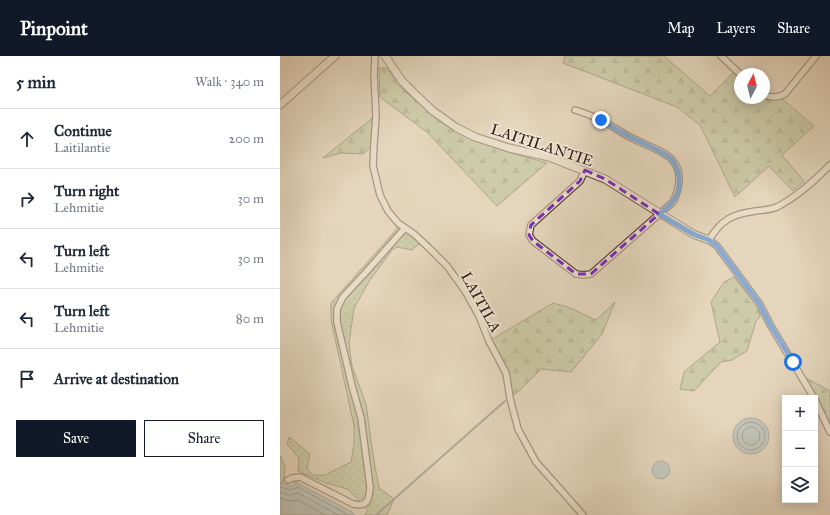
<!DOCTYPE html>
<meta charset="utf-8">
<style>
body{margin:0;font-family:"IM FELL Great Primer",serif;background:#f6f6f7;color:#1f2937}
.controls{position:absolute;right:12px;bottom:12px;display:grid;overflow:hidden;border-radius:0px;box-shadow:0 2px 10px #0003}
.controls button{width:36px;height:36px;display:grid;place-items:center;padding:0;border:0;border-bottom:1px solid #e0e1e3;background:#fff;color:#1f2937;font:20px sans-serif}
.compass{position:absolute;left:454px;top:12px;width:36px;height:36px;border-radius:50%;background:#fff;box-shadow:0 2px 10px #0003;rotate:7deg}
.stop{position:absolute;width:12px;height:12px;margin:-9px;border:3px solid #1a73e8;border-radius:50%;background:#fff}
.stop.end{background:#1a73e8;border-color:#fff;box-shadow:0 1px 4px #0008}
.list{margin:0;padding:0;list-style:none}
h2{display:flex;justify-content:space-between;align-items:center;height:52px;margin:0;padding:0 16px;font-size:17px}
h2 small{font-size:13px;font-weight:400;color:#747a83}
.list li{display:grid;grid-template-columns:26px 1fr auto;gap:12px;align-items:center;box-sizing:border-box;height:60px;padding:0 16px;border-top:1px solid #e0e1e3}
.list b{display:block;font-size:15px;white-space:nowrap}
.list p{margin:0;font-size:13px;white-space:nowrap;color:#747a83}
.list em{font-size:13px;font-style:normal;color:#747a83}
.actions{display:flex;gap:8px;padding:12px 16px}
.actions a{flex:1;padding:9px 0;border:1px solid #111827;border-radius:0px;text-align:center;font-size:14px;color:#111827}
.actions .main{background:#111827;color:#fff}
.icon{flex:none;width:22px;height:22px;fill:none;stroke:currentColor;stroke-width:2;stroke-linecap:round;stroke-linejoin:round}
.map{position:relative;flex:none;width:550px;height:459px;overflow:hidden}
header{display:flex;align-items:center;gap:24px;box-sizing:border-box;height:56px;padding:0 20px;background:#111827;color:#fff}
header strong{font-size:19px}
nav{display:flex;gap:22px;margin-inline-start:auto;font-size:14px}
main{display:flex}
aside{flex:1;background:#fff}
.map>svg:first-child{display:block}
.grass{fill:url(#grass-dots);stroke:#726c52}
.forest{fill:url(#forest-firs);stroke:#726c52}
.water{fill:#99b7ba;stroke:#717876}
.lines{fill:none;stroke-linecap:round;stroke-linejoin:round}
.shore{stroke:#666865;stroke-width:1}
.stream{stroke:#717876;stroke-width:2}
.minor-casing{stroke:#60493b;stroke-width:8}
.tertiary-casing{stroke:#60493b;stroke-width:9}
.minor{stroke:#ede4d3;stroke-width:5.5}
.tertiary{stroke:#ede4d3;stroke-width:7}
.route{stroke:#1a73e8;stroke-width:5}
.marked{fill:none;stroke:#7b2cbf;stroke-width:3;stroke-dasharray:8 5;stroke-linejoin:round}
.labels{text-anchor:middle;dominant-baseline:central;stroke-width:4;stroke-linejoin:round;paint-order:stroke}
.street-label{font-size:15px;fill:#341a10;stroke:#ede4d3}
</style>
<header>
<strong>Pinpoint</strong>
<nav><a>Map</a><a>Layers</a><a>Share</a></nav>
</header>
<main>
<aside>
<h2>5 min<small>Walk · 340 m</small></h2>
<ul class="list">
<li><svg class="icon" aria-label="ahead" viewBox="0 0 24 24"><path d="M12 20V5M6 11l6-6 6 6"/></svg><div><b>Continue</b><p>Laitilantie</p></div><em>200 m</em></li>
<li><svg class="icon" aria-label="right" viewBox="0 0 24 24"><path d="M7 20v-9h11M14 6l5 5-5 5"/></svg><div><b>Turn right</b><p>Lehmitie</p></div><em>30 m</em></li>
<li><svg class="icon" aria-label="left" viewBox="0 0 24 24"><path d="M17 20v-9H6M10 6l-5 5 5 5"/></svg><div><b>Turn left</b><p>Lehmitie</p></div><em>30 m</em></li>
<li><svg class="icon" aria-label="left" viewBox="0 0 24 24"><path d="M17 20v-9H6M10 6l-5 5 5 5"/></svg><div><b>Turn left</b><p>Lehmitie</p></div><em>80 m</em></li>
<li><svg class="icon" aria-label="arrive" viewBox="0 0 24 24"><path d="M6 21V4h12l-3 4 3 4H6"/></svg><div><b>Arrive at destination</b></div></li>
</ul>
<div class="actions"><a class="main">Save</a><a>Share</a></div>
</aside>
<div class="map">
<svg width="550" height="459" viewBox="0 0 550 459">
<defs>
<pattern id="grass-dots" width="8" height="8" patternUnits="userSpaceOnUse"><rect width="8" height="8" fill="#b1be93"/><path d="M2 2h.1M6 6h.1" fill="none" stroke="#919a77" stroke-width="1.8" stroke-linecap="round"/></pattern>
<pattern id="forest-firs" width="22" height="20" patternUnits="userSpaceOnUse"><rect width="22" height="20" fill="#b1be93"/><path d="M5 1l3.5 6h-7zM16 11l3.5 6h-7z" fill="#919a77"/></pattern>
</defs>
<rect width="100%" height="100%" fill="#e4d6bc"/>
<filter id="stains"><feTurbulence type="fractalNoise" baseFrequency=".005" numOctaves="4"/><feColorMatrix values="0 0 0 0 .2 0 0 0 0 .09 0 0 0 0 .02 0 0 0 .5 -.17"/></filter>
<radialGradient id="worn" r=".72"><stop offset=".6" stop-color="#630" stop-opacity="0"/><stop offset="1" stop-color="#630" stop-opacity=".3"/></radialGradient>
<path class="grass" d="M118,167l31,25 -10,-4 -7,6 -15,-3 -5,3 -22,30 -16,28 -5,35 3,23 14,38 7,51 6,33 15,11 -7,16h-23l4,-4 -12,-14 -9,-8 -21,-6 -28,-12 1,-13 -12,-14 2,-7 21,17 -3,15 6,6h12l26,-13 3,-18v-18l-23,-106v-17l65,-73z"/>
<path class="forest" d="M285,0h99l46,40 26,-26 4,4v24h24v-3l16,2 34,29 -32,29 22,26 -11,10 -24,-25 -34,31 -35,-72 -23,-18 -114,-44z
M99,12h8l11,17 33,29 25,18 18,8 34,12 39,11 -50,43 -69,-73 -48,-36z
M96,59l-2,29 -11,10 -22,-1 -18,5z
M454,221l24,30 2,10 -4,4 -9,30 -15,9 -11,2 -27,29 -14,-2 4,-17 36,-30 -9,-40 13,-20z
M335,246l-13,32 -31,38 -30,-3 -22,22 -9,7 -4,-25 -17,-32 64,-38 15,4 28,13z
M522,320l28,15v41z
M0,399c7,12 5,15 3,28h-3z"/>
<path class="water" d="M453 380a18 18 0 1 1 36 0a18 18 0 1 1-36 0Z
M372 414a9 9 0 1 1 18 0a9 9 0 1 1-18 0Z
M16,426l56,30 3,3h-75v-32l11,3z"/>
<g class="lines">
<path class="shore" d="M457 380a14 14 0 1 1 28 0a14 14 0 1 1-28 0Z
M462 380a9 9 0 1 1 18 0a9 9 0 1 1-18 0Z
M0,431l11,3 7,-3 50,28
M0,436l10,3 8,-2 40,22
M0,442l9,3 9,-1 27,15"/>
<path class="stream" d="M96,459l129,-114"/>
<defs>
<path id="minor" d="M95,0l-1,19 2,40 -2,29 -1,22 7,29 8,16 10,12 16,11 15,14 18,18 18,25 14,25 10,25 17,32 4,25 8,31 18,33 47,53
M441,0l19,18
M484,39c8,3 14,3 21,-1l31,-38
M295,54c9,3 18,6 26,10 10,5 19,12 29,17 12,7 36,14 43,24 10,12 6,29 0,41l-82,72 -8,1 -7,-1 -43,-33 -4,-6 2,-10 49,-44 5,-11
M534,342l-43,-72 -12,-23 -42,-57 -8,-6c12,-20 23,-26 47,-29 7,-1 14,-1 21,-4 20,-10 37,-26 53,-42
M535,344l15,32
M8,424l4,-2 8,-1 53,27c15,3 16,-4 17,-17l-9,-69 -9,-32 -15,-64v-13l6,-12 24,-26 38,-43"/>
<path id="tertiary" d="M105,0l17,25 13,13 18,17 24,17 18,9 34,11 40,9 56,22 88,55 16,6
M0,49l55,-49"/>
</defs>
<use href="#minor" class="minor-casing"/>
<use href="#tertiary" class="tertiary-casing"/>
<use href="#minor" class="minor"/>
<use href="#tertiary" class="tertiary"/>
</g>
<g class="lines">
<path class="route" d="M321,64c10,6 19,12 29,17 12,6 25,11 36,18 15,9 17,33 7,46 -3,5 -9,9 -14,13l34,20 16,6 8,6 42,57 12,23 22,36"/>
</g>
<path d="M0 0H550V459H0ZM305,114l20,9 54,35 -68,60h-15l-43,-33 -4,-6 2,-10 49,-44z" fill="#e4d6bc" fill-opacity=".55" fill-rule="evenodd"/>
<path class="marked" d="M305,114l20,9 54,35 -68,60h-15l-43,-33 -4,-6 2,-10 49,-44z"/>
<g class="labels">
<g class="street-label">
<text transform="translate(262 89) rotate(18)">LAITILANTIE</text>
<text transform="translate(201 246) rotate(61)">LAITILA</text>
</g>
</g>
<rect width="100%" height="100%" filter="url(#stains)"/>
<rect width="100%" height="100%" fill="url(#worn)"/>
</svg>
<div class="controls">
<button>+</button>
<button>−</button>
<button><svg class="icon" aria-label="layers" viewBox="0 0 24 24"><path d="M12 4l9 5-9 5-9-5zM3 14l9 5 9-5"/></svg></button>
</div>
<svg class="compass" viewBox="-18 -18 36 36"><path d="M0-13l5 13h-10z" fill="#e53935"/><path d="M0 13l5-13h-10z" fill="#747a83"/></svg>
<div class="stop" style="left:513px;top:306px"></div>
<div class="stop end" style="left:321px;top:64px"></div>
</div>
</main>
